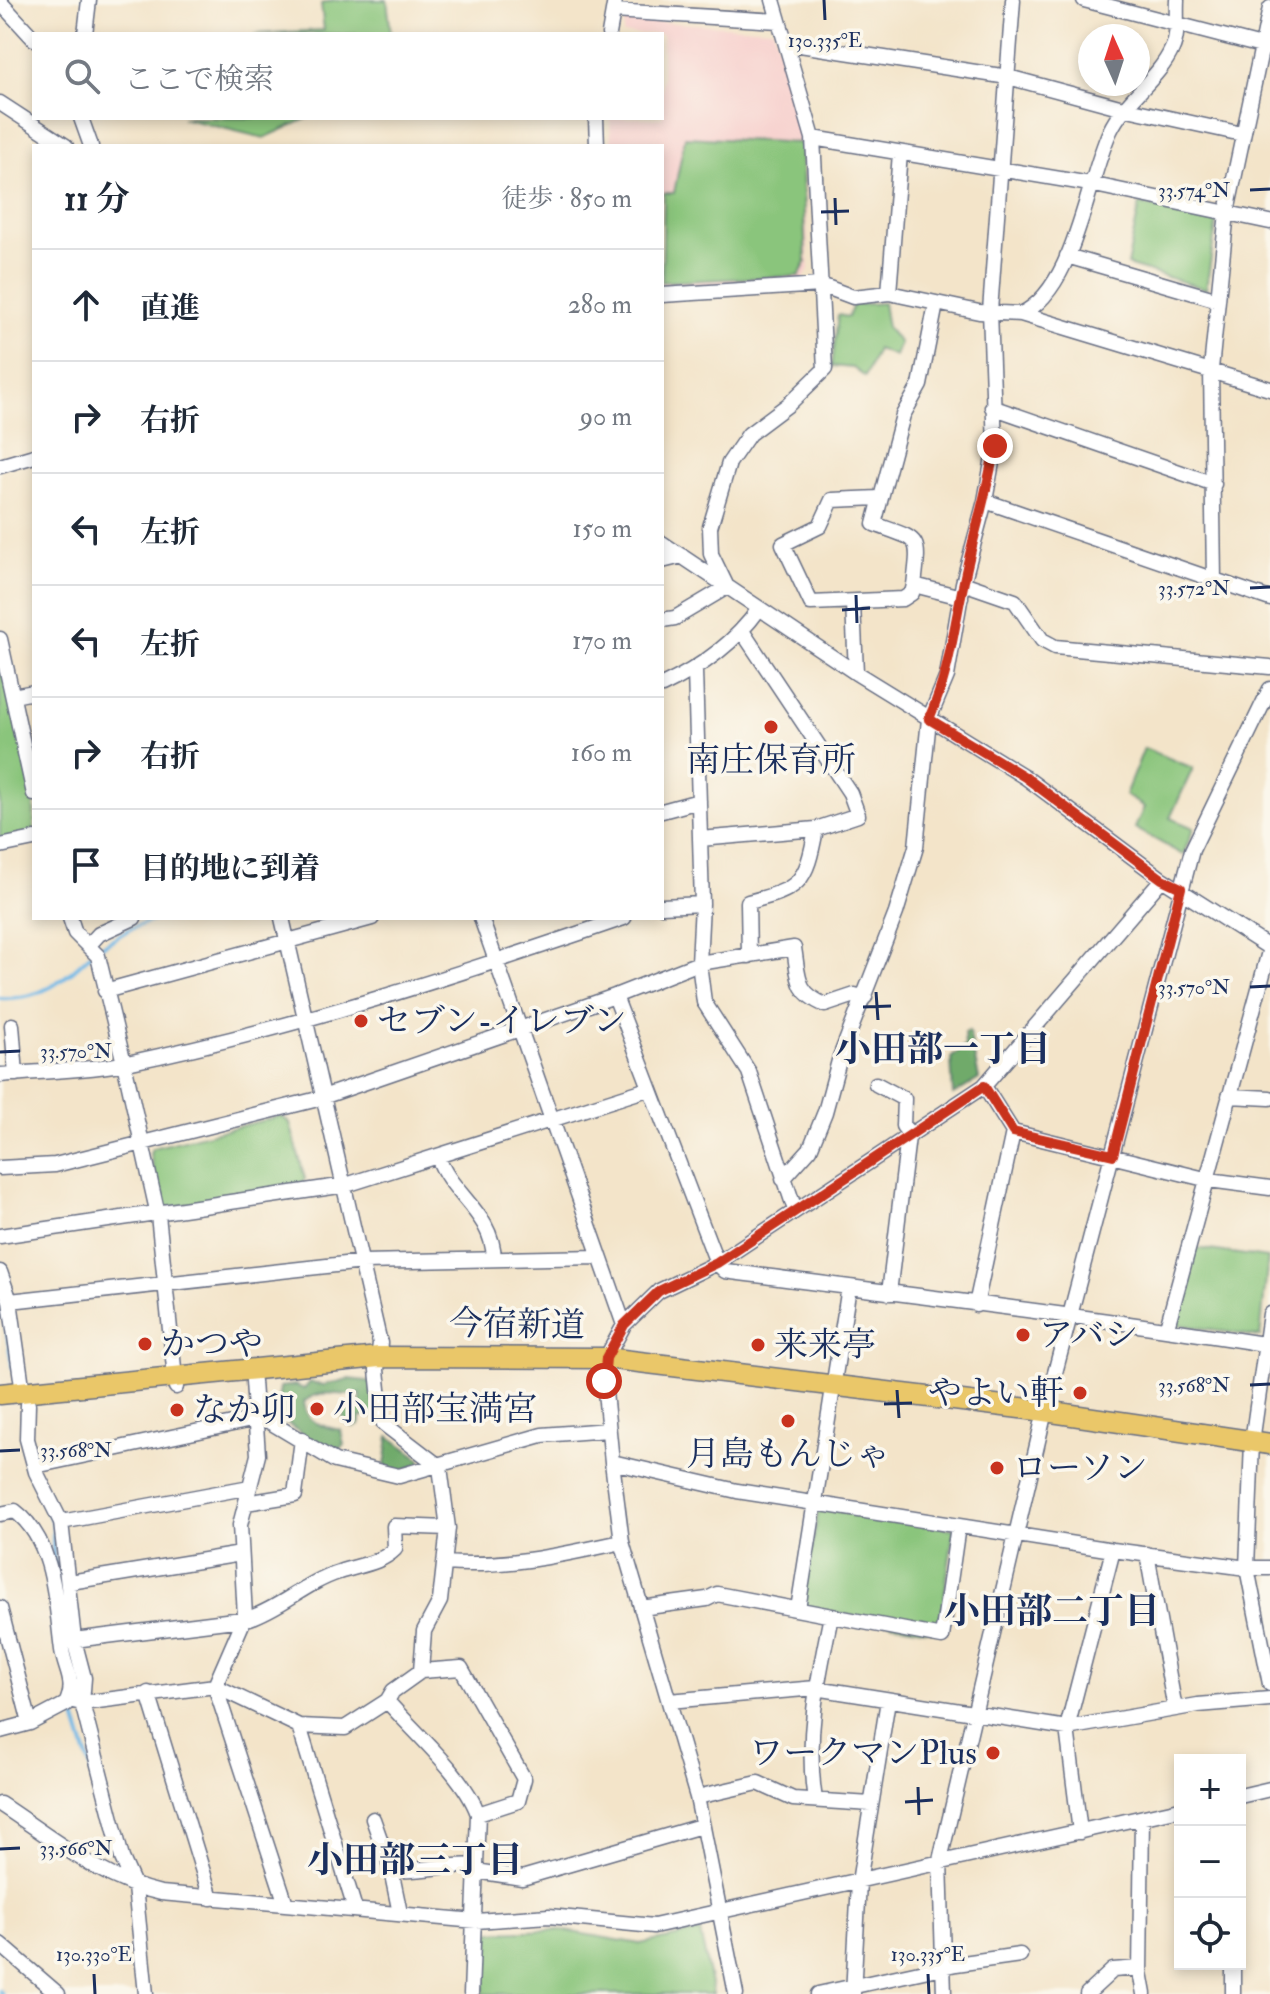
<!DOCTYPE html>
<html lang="ja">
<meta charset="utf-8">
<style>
body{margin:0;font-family:"IM FELL Double Pica","Noto Serif JP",serif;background:#f2f2f3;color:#1f2937}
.controls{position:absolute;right:24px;bottom:24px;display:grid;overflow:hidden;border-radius:0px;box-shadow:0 4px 12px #0003}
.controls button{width:72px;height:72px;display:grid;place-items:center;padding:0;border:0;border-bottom:2px solid #e0e1e3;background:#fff;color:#1f2937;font:40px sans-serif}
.compass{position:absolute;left:1078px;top:24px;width:72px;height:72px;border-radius:50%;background:#fff;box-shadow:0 4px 12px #0003;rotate:357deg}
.stop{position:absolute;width:24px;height:24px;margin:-18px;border:6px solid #c8321e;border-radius:50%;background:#fff}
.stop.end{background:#c8321e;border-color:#fff;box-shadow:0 2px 8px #0008}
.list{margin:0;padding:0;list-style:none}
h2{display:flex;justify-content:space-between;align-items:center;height:104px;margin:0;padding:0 32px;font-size:34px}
h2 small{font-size:26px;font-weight:400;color:#747a83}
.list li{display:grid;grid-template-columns:52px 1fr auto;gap:24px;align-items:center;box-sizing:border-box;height:112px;padding:0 32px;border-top:2px solid #e0e1e3}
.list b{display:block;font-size:30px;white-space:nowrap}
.list em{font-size:26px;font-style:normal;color:#747a83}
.icon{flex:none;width:44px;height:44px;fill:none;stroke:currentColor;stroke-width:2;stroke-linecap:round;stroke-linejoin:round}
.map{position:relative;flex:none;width:1270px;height:1994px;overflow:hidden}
.search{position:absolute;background:#fff;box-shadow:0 4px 12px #0003;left:32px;top:32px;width:632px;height:88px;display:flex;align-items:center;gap:20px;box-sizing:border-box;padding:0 28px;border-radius:0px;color:#747a83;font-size:30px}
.panel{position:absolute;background:#fff;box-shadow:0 4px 12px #0003;left:32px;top:144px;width:632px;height:776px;border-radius:0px}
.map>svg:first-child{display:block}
.built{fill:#f7d0cd}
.green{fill:#8ac57b;stroke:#527a6c;stroke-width:2}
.forest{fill:#6faa6b;stroke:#456c64;stroke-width:2}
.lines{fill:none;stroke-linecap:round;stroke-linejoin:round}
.stream{stroke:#6eb7e6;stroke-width:4}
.minor-casing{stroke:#676e83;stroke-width:17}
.highway-casing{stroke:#676e83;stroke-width:23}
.minor{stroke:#fff;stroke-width:14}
.highway{stroke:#eac769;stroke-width:20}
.route{stroke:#c8321e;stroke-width:10}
.ticks{fill:none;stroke:#1b2f5e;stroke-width:3}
.poi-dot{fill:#c8321e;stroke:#fbf7ec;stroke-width:3}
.labels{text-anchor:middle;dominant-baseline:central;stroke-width:7;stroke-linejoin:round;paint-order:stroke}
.poi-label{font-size:34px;fill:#1b2f5e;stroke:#fbf7ec;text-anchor:start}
.street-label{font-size:34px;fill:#1b2f5e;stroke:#fbf7ec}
.neighbourhood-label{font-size:36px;font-weight:bold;fill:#1b2f5e;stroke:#fbf7ec}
.ticks-label{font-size:20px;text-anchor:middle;fill:#1b2f5e;stroke:#fbf7ec;stroke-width:7;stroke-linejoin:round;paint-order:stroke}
</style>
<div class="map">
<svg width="1270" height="1994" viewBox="0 0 1270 1994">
<rect width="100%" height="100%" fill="#fbf7ec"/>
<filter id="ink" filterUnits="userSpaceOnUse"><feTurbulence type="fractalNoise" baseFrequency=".0125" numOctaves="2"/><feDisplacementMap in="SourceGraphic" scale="16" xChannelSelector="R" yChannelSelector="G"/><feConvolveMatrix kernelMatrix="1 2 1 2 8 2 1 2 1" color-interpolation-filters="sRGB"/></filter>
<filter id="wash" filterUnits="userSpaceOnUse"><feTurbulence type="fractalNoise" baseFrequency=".006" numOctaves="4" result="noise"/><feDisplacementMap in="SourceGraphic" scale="32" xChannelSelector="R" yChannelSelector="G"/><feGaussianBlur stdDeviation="1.8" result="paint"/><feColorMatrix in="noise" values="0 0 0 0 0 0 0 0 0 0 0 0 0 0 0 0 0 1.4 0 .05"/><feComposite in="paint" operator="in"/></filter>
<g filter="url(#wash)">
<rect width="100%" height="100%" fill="#f3e4c9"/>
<path class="built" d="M625,20l148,9 30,111 6,130 -7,10 -140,8v-142h-51l-1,-28h52v-84h-39z"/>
<path class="green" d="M334,0h53l4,34h-137l70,-4 -3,-26z
M182,118h126l-44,20z
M685,137l116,6 5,119 -7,14 -137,6 2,-89h10z
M1140,204l77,16 -11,69 -79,-24z
M883,303l4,25 13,15 -5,13 -18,-7 -12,28 -12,-9 -21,-2 6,-51 10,2 5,-12z
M0,639l34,155v45l-34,7z
M1144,748l49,20 -23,50 24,10 -11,27 -48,-27 9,-21 -19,-12z
M281,1116l9,7 15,56 -4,5 -133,24 -7,-4 -11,-50 2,-6z
M1195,1248l73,10 -8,79 -85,-13z
M819,1508l135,21 -15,103 -137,-25z
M560,1930l80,14 60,-12 13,62h-230l7,-62z"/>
<path class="forest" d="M969,1031l10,48 -26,16 -2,-37 14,-12 -1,-13z
M348,1379l28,3 1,35h-16l-2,8 -6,2 -10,-5 1,-14 11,-2 5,4 1,-16c-19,4 -39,-8 -57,8 2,22 20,25 37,28l3,15 -8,6h-10l-50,-36 4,-28 15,-2 9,4 6,-7 14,3z
M389,1436l32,23v4l-22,9 -14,-6z"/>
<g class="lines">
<path class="stream" d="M97,949l31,-19 31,-12
M0,998c41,2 62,-16 91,-44
M0,1292l13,77
M29,1470l24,54v31l8,28
M68,1647l6,23
M75,1706l-1,8 23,75
M0,1991l2,3"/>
</g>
</g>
<g filter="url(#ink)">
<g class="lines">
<defs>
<path id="minor" d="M1084,0l185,48
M0,2l34,37
M613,11l166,10
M85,34l4,-34
M609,34l6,-34
M787,43l221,34 115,31 119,26
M0,103l66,43
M81,118l10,28
M596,118l1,28
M813,138l277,46 180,38
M1067,256l151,44
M889,293l11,-140
M662,295l159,-10 32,12 36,-4 90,19 42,2 249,75
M936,304l-16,81 -17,30 -29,109c47,17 46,11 40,61l47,12
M1021,314c54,-25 65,-131 89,-183 15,-32 48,-51 62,-82 7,-14 4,-34 5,-49
M992,407l222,77
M0,466l34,-10
M879,498l-47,2 -12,26 -37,18 28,59 92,-4 9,-6 2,-8
M985,501l285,98
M662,543l194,130 169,104 137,102 108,69
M662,561l20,-5
M1214,580l-3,-211 16,-157 43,-204
M963,583l52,18 27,39 13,7 215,20
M853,603l3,70
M662,620l13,-2 52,-31 -16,-33 -1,-27 19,-64 20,-29 40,-30 36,-35 -12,-231 -40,-138
M742,631l108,162 8,22 -42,14c-10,55 -16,60 -68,73l1,54
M0,639l34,155
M695,671l7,233 -3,59 5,39 45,70 46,138
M662,686c38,-18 72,-42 97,-77
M13,696l21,-4
M662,811l37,-10
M700,839l116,-10
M0,846l34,-7
M1162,879l-178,207 -267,177 -58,28 -35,34 -18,33 -3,14 9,90 125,29 376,59 134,18h23
M662,906l40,-2
M70,918l5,15 23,23 26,107 34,152 18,172
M282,918l98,425 -3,27 5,48 2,6 56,43 8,61 -8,73 -16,30 -3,40
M481,918l143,407
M88,946l11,-12 35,-16
M105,991l267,-73
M865,997l-10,-2 -30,10c-30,-13 -26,-28 -31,-57l-95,15 -84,33 102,267 8,8c182,24 364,45 545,74
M12,1025l4,49
M0,1075c42,-4 86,-4 127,-12 169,-35 334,-89 497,-145
M876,1084l28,15 -1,27 8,9
M984,1086l29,46 196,48 61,8
M1229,1096l41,2
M438,1157c13,38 55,56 56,102
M0,1168l55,-3 259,-65 301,-104
M783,1179l27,-30 15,-37 15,-55 56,-144 20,-66 13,-128 18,-43 16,-93 22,-82 10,-55 -5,-135 23,-311
M0,1236l346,-51 302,-96
M0,1272l10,29 13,92
M889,1293l19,-156
M10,1301l353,-39 236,-5
M976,1305l37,-173
M1270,1314l-18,128 -5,126 23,116
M1167,1327l103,-379
M253,1381l5,74 -18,70 5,92 -30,69 71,218
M28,1404l-1,35 9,33 25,50
M255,1413l80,48 64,15 143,-41 66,-5
M612,1462l10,80 75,255 39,197
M35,1466l221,-47
M246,1503l49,-8 7,-56
M0,1514l15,-3c40,30 41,94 47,139 3,21 15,32 4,54l-36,19 -30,8
M1147,1554l28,155
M444,1563c62,5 118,-8 178,-21
M70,1582l171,-28
M0,1608l30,115
M641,1608l66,-9 10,-5 225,43 16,-111
M798,1609l51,-322
M74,1640l176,-22c32,-11 57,-36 89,-46 20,-7 41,-8 56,-23l-1,-23 54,2
M148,1693l63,205
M68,1700l14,3 133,-17 84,40 46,2 42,-27 6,-10 28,-20 40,-3 63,111 -6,22 -40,13 -7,180
M387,1701c28,32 77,74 91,113
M669,1701l147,-13 251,40 131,-23 72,-6
M299,1726l56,183
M1240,1796l30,-7
M697,1797l61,-14 35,16 78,5
M815,1800c-10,-63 3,-122 16,-184
M0,1804c51,33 101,76 161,89l315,28 73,-5 105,10 526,-117
M1142,1818l-2,154 4,22
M373,1819l18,51 9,43
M1080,1832l-13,-104 46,-178
M391,1870c29,3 55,-7 85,-4
M476,1871l46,7 179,-52
M0,1944l58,50
M1233,1964v30
M146,1994l-11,-107 -13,-29 -40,-155 2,-25 -10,-38 -13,-118 189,-35
M818,1994l138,-30 64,-9
M853,1994l6,-112 29,-182
M944,1994l-4,-134 105,-449 147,-561 78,-161
M1087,1994l26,-24 27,-2"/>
<path id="highway" d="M0,1394l379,-37 227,1 439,53 225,33"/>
</defs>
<use href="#minor" class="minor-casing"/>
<use href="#highway" class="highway-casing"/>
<use href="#minor" class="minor"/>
<use href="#highway" class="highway"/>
</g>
</g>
<g class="lines" filter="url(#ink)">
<path class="route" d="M604,1381l2,-23 18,-33 35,-34 58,-28 267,-177 29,46 100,23 68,-267 -19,-9 -137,-102 -96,-58c21,-49 23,-82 34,-133 9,-47 24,-92 32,-140"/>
</g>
<path class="ticks" d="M824,0l1,20M1250,190l20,-1M835,198l1,27M821,212l28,-1M1250,588l20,-1M856,595l1,28M842,610l28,-2M1250,987l20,-1M876,992l2,28M863,1007l28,-1M0,1052l20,-1M1250,1385l20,-1M897,1390l2,28M884,1404l28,-1M0,1451l20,-1M918,1787l1,28M905,1802l28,-2M0,1849l20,-1M94,1974l1,20M928,1974l1,20"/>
<g class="poi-dot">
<circle cx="771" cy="727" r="8"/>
<circle cx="361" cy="1021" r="8"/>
<circle cx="1023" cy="1335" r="8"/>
<circle cx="145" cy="1344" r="8"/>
<circle cx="758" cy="1345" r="8"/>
<circle cx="1080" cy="1393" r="8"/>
<circle cx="317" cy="1409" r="8"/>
<circle cx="177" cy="1410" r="8"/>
<circle cx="788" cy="1421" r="8"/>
<circle cx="997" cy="1468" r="8"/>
<circle cx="993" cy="1753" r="8"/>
</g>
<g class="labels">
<g class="poi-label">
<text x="771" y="760" text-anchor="middle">南庄保育所</text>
<text x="377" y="1021">セブン-イレブン</text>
<text x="1039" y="1335">アバシ</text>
<text x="161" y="1344">かつや</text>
<text x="774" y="1345">来来亭</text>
<text x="1064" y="1393" text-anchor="end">やよい軒</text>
<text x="333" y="1409">小田部宝満宮</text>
<text x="193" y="1410">なか卯</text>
<text x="788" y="1454" text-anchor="middle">月島もんじゃ</text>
<text x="1013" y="1468">ローソン</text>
<text x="977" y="1753" text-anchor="end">ワークマンPlus</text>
</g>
<g class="street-label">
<text transform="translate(517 1325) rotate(1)">今宿新道</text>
</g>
<g class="neighbourhood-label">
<text x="943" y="1049">小田部一丁目</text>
<text x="1052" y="1611">小田部二丁目</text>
<text x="415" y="1860">小田部三丁目</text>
</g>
</g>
<g class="ticks-label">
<text x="825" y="47">130.335°E</text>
<text x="1194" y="197">33.574°N</text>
<text x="1194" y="595">33.572°N</text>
<text x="1194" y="994">33.570°N</text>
<text x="76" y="1058">33.570°N</text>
<text x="1194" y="1392">33.568°N</text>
<text x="76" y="1457">33.568°N</text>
<text x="76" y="1855">33.566°N</text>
<text x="94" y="1961">130.330°E</text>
<text x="928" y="1961">130.335°E</text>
</g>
</svg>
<div class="controls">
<button>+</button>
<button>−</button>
<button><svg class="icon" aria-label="locate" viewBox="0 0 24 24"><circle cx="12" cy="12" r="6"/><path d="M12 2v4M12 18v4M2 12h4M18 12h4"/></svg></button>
</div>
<svg class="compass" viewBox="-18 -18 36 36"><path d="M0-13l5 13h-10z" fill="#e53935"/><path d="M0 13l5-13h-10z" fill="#747a83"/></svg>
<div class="stop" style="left:604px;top:1381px"></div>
<div class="stop end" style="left:995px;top:446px"></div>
<div class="search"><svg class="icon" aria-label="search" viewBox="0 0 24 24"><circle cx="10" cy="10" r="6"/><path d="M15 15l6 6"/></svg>ここで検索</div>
<section class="panel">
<h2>11 分<small>徒歩 · 850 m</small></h2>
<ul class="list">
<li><svg class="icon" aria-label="ahead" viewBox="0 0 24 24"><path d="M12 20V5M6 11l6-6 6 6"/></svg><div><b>直進</b></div><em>280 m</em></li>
<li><svg class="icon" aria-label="right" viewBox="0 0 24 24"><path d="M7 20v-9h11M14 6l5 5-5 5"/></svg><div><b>右折</b></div><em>90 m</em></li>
<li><svg class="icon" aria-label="left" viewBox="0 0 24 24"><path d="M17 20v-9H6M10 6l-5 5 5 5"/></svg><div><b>左折</b></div><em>150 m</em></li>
<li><svg class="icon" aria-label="left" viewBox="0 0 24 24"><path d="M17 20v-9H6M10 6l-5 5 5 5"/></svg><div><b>左折</b></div><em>170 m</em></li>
<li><svg class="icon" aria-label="right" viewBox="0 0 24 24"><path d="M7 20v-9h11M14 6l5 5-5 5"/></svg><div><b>右折</b></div><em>160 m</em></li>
<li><svg class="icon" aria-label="arrive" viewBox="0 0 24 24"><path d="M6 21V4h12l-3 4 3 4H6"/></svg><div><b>目的地に到着</b></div></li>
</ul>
</section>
</div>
